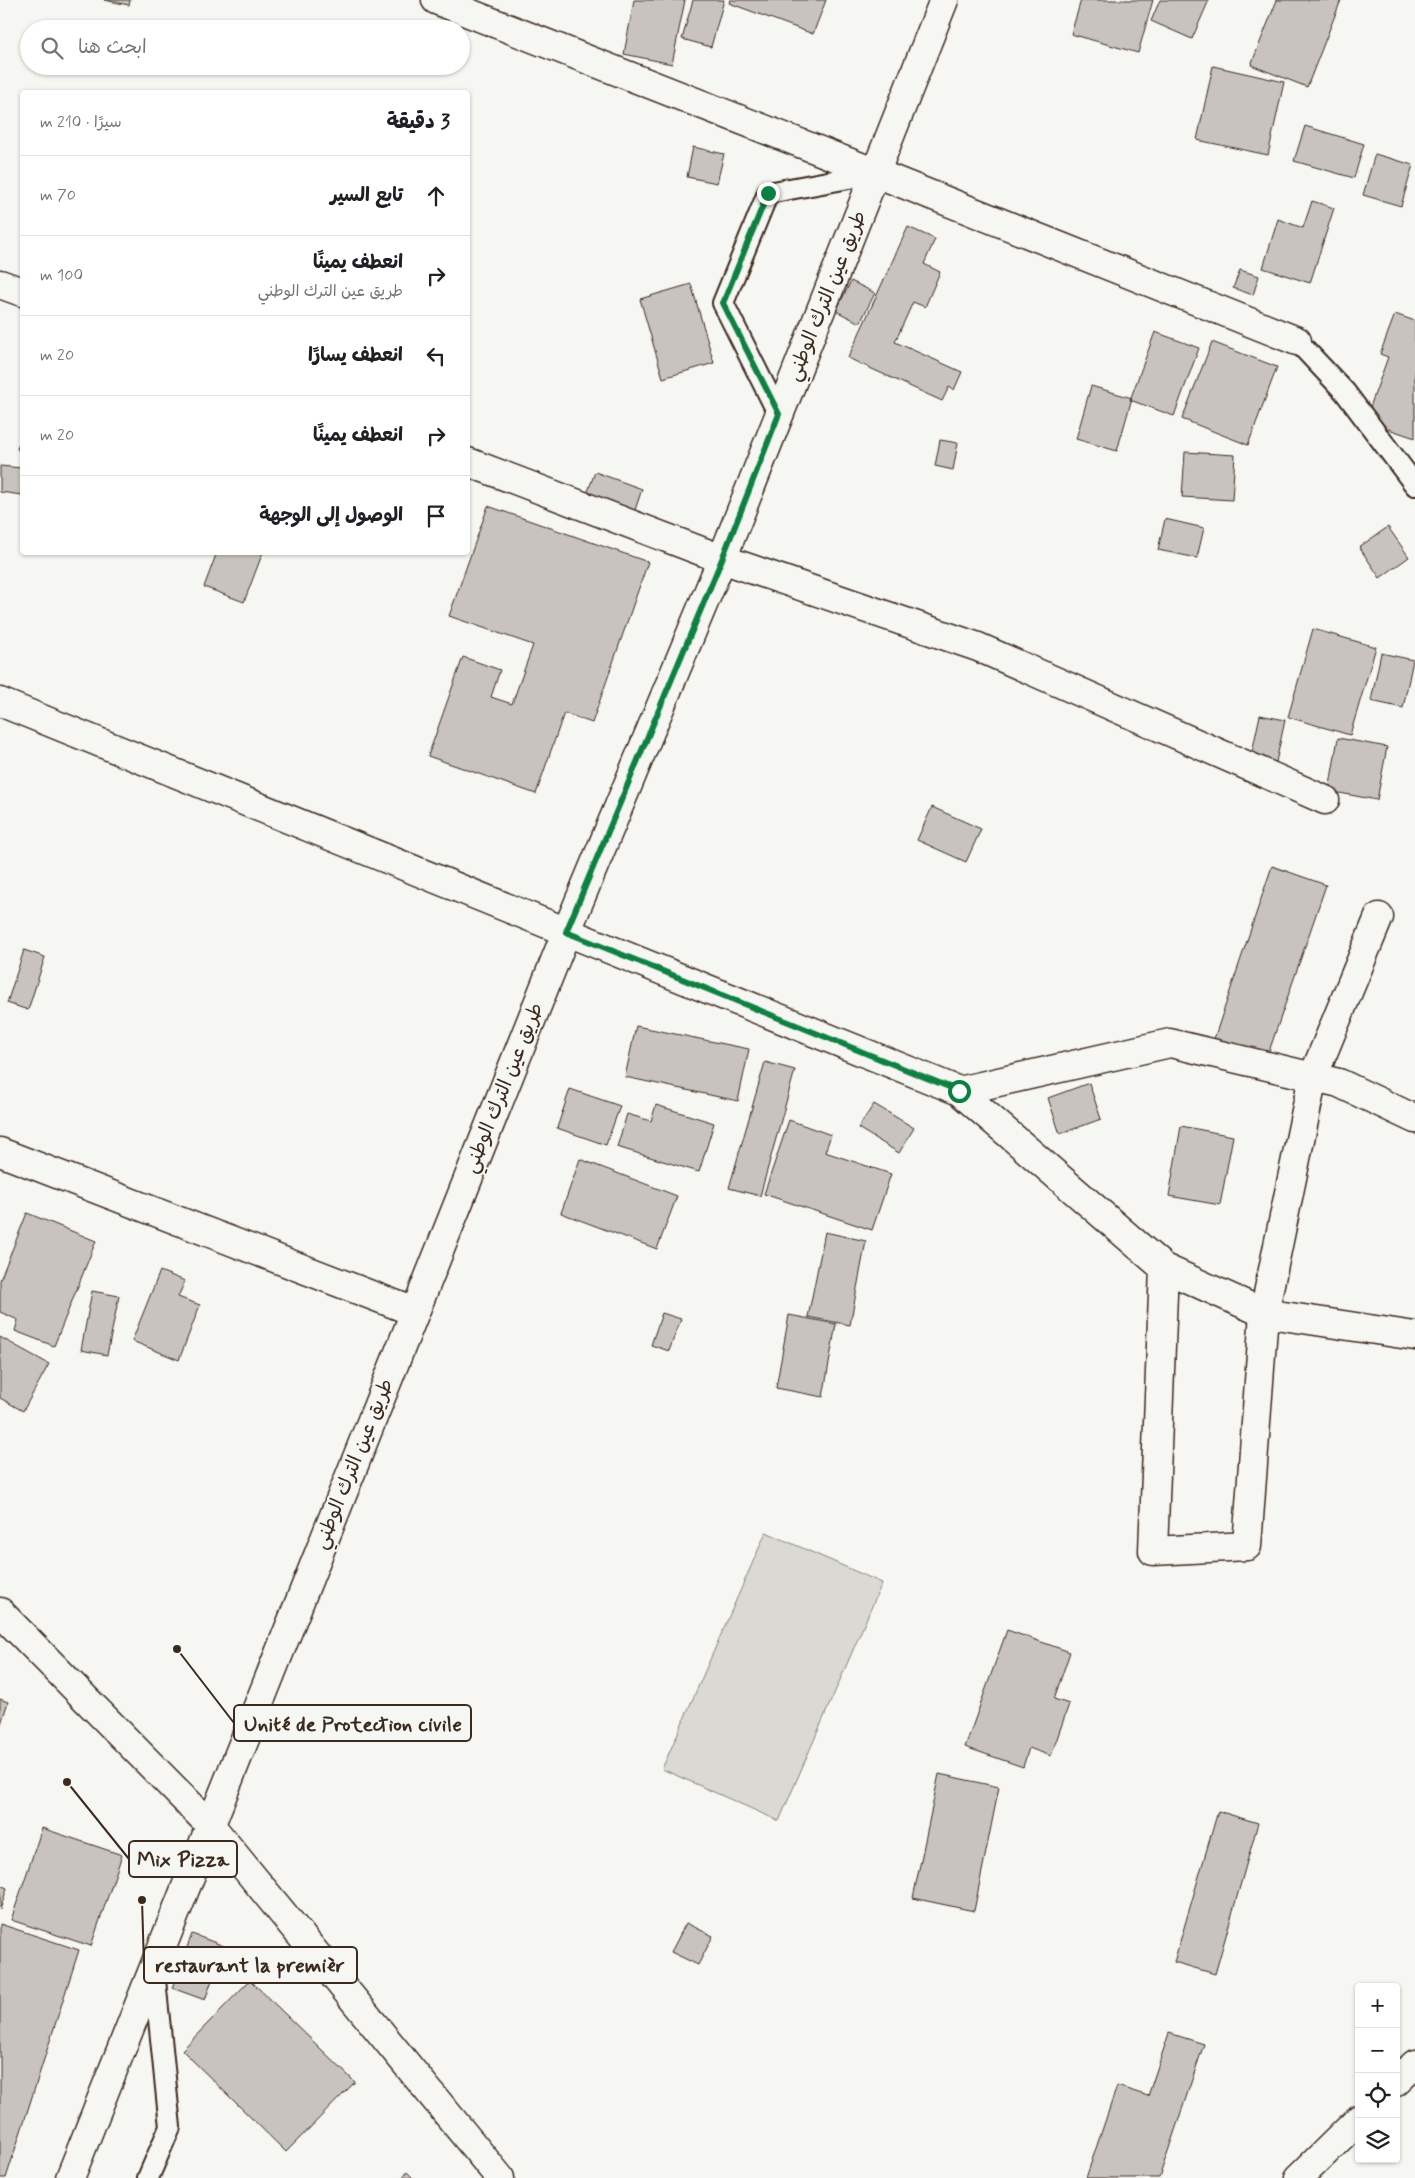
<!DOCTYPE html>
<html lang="ar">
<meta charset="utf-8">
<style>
body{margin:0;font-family:Mynerve,"Playpen Sans Arabic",sans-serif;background:#f2f2f2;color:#202124;direction:rtl}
.controls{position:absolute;right:15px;bottom:15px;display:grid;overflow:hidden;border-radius:5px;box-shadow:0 1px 4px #0004}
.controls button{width:45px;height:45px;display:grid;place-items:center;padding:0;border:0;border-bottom:1px solid #e0e0e0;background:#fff;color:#202124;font:25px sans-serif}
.stop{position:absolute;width:15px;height:15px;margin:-11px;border:4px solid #0b8043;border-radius:50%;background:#fff}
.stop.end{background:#0b8043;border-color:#fff;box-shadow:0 1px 5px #0008}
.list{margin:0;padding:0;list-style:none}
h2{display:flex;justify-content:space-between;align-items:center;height:65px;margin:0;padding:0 20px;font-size:21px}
h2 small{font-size:16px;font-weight:400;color:#757577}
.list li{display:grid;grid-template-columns:32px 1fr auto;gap:15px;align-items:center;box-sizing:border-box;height:80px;padding:0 20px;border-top:1px solid #e0e0e0}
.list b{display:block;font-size:19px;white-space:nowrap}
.list p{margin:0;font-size:16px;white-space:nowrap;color:#757577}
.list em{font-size:16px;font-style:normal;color:#757577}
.icon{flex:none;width:28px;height:28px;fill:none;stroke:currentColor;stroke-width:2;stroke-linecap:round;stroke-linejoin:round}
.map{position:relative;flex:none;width:1415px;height:2178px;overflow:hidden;direction:ltr}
.search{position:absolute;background:#fff;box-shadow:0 1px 4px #0004;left:20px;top:20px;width:450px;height:55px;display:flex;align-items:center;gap:12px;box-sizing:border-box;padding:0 18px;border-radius:28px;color:#757577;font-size:19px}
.panel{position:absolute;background:#fff;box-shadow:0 1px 4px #0004;left:20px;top:90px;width:450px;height:465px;border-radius:5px;direction:rtl}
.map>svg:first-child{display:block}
.green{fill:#dad9d3;stroke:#8a8278}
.building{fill:#c8c3be;stroke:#3b2a1e}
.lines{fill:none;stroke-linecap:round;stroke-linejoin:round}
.service-casing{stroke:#3b2a1e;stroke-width:24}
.minor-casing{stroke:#3b2a1e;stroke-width:31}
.secondary-casing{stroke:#3b2a1e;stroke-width:31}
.service{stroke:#f6f6f2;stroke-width:20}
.minor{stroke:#f6f6f2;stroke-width:28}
.secondary{stroke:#f6f6f2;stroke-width:28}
.route{stroke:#0b8043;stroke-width:6}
.labels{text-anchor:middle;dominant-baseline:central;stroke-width:4;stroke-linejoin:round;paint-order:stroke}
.street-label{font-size:20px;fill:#3b2a1e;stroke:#f6f6f2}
.leader{fill:none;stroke:#3b2a1e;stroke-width:2}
.callout-dot{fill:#3b2a1e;stroke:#f6f6f2;stroke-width:2}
.callout{fill:#f6f6f2;stroke:#3b2a1e;stroke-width:2}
.callout-label{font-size:21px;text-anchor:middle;font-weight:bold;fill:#3b2a1e}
</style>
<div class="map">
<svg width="1415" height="2178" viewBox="0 0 1415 2178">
<rect width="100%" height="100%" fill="#f6f6f2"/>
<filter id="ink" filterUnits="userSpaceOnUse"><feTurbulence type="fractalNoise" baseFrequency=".02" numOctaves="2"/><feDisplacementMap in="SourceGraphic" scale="10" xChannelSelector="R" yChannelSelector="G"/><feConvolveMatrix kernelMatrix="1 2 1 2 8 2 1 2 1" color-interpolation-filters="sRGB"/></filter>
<g filter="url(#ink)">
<path class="green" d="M766,1532l116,51 -103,238 -117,-52z"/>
<path class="building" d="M104,0h26l-1,5z
M634,0h51l-13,64 -48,-10z
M693,0h31l-13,47 -29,-8z
M730,0h96l-13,34 -84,-31z
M1081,0h72l-15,53 -67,-19z
M1160,0h49l-17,39 -41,-18z
M1277,0h64l-34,87 -56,-22z
M1213,66l71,16 -16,73 -71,-15z
M1305,126l59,18 -10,34 -60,-17z
M693,147l31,7 -7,29 -30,-6z
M1375,154l38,11 -12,41 -38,-11z
M1312,201l22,7 -24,75 -47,-15 15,-49 25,9z
M908,227l27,12 -11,25 16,8 -15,35 -12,-5 -18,40 67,30 -8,18 -5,-3 -7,14 -94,-43z
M1240,270l19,6 -6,19 -20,-7z
M851,281l24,12 -15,30 -24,-12z
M691,284l23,79 -51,15 -23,-79z
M1395,314l20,7v117l-50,-17 23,-64 -8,-3z
M1155,332l44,16 -25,68 -44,-16z
M1212,342l65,25 -29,78 -66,-26z
M1091,386l41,12 -15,53 -41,-12z
M22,436v15l-5,-2z
M940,440l18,3 -5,27 -18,-4z
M1185,452l50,3 -3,45 -50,-3z
M0,466l22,2v27l-22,-3z
M595,472l47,17 -11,33 -48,-17z
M488,506l160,56 -56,161 -28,-10 -28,81 -108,-38 35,-99 37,13 -9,27 21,7 21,-59 -84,-29z
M1165,519l39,9 -7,30 -39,-8z
M1388,527l21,30 -29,21 -21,-31z
M217,552h46l-19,50 -40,-15z
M1313,629l63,18 -26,88 -62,-18z
M1381,653l32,7 -10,48 -32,-7z
M1260,715l25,5 -9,42 -25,-5z
M1338,738l49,9 -10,53 -48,-9z
M932,807l49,22 -15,33 -49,-22z
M1272,866l54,19 -62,181 -53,-18z
M24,950l21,7 -17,53 -21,-7z
M636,1026l113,23 -11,52 -113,-24z
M765,1062l30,8 -35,126 -31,-8z
M1089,1083l12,36 -41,15 -12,-36z
M570,1089l50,17 -14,39 -49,-17z
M874,1104l40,24 -15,25 -41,-25z
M656,1105l58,18 -15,49 -82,-25 10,-33 24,7z
M789,1120l42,15 -6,17 66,22 -19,56 -108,-36z
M1181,1126l52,10 -13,69 -51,-9z
M580,1159l97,37 -20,53 -96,-36z
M27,1213l69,28 -42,105 -39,-15 3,-11 -18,-8v-32z
M825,1232l41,9 -16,84 -42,-8z
M160,1271l25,10 -7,16 22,8 -21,55 -47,-19z
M92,1291l27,5 -12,59 -26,-5z
M662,1313l19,6 -12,32 -18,-6z
M789,1315l47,9 -13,73 -47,-9z
M0,1337l49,27 -26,47 -23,-13z
M1007,1630l63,22 -16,47 15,5 -18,52 -22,-8 -6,19 -58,-20z
M0,1699l8,3 -8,25z
M939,1774l60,13 -25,124 -61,-13z
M1218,1811l40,12 -43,151 -41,-12z
M42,1828l80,27 -31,91 -80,-26z
M0,1885l7,3 -7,22z
M686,1923l27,13 -15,29 -27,-13z
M0,1924l79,26 -73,228h-6z
M192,1934l32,12 -19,54 -33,-12z
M250,1980l105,102 -69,70 -104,-102z
M1169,2033l35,11 -45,134h-73l31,-92 31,10z
M407,2172l6,6h-11z"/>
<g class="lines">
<defs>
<path id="service" d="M1297,341l48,51 70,93
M779,415l-56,-112 45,-110 108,-20
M148,2178l22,-51 -16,-157"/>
<path id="minor" d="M436,0l440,173 421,168
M0,284l22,8
M468,462l254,97 256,88 347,153
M0,702l959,389 205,177 100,45 151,23
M959,1091l211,-48 169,40 76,36
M0,1152l415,160
M1164,1268l-11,283 94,-5 17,-233 49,-236 66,-160
M0,1612l211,214 289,352
M1396,2082l19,-18
M1299,2178l60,-59"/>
<path id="secondary" d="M70,2178l496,-1245 156,-374 222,-559"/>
</defs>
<use href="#service" class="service-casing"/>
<use href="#minor" class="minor-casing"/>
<use href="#secondary" class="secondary-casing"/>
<use href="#service" class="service"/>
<use href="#minor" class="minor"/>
<use href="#secondary" class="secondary"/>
</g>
</g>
<g class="lines" filter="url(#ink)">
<path class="route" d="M768,193l-45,110 56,111 -57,145 -156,373 393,159"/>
</g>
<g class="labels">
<g class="street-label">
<text transform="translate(827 296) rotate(-68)">طريق عين الترك الوطني</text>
<text transform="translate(504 1088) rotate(-68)">طريق عين الترك الوطني</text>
<text transform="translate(354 1464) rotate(-68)">طريق عين الترك الوطني</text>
</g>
</g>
<path class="leader" d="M177 1649L234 1723M67 1782L129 1859M142 1900L144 1965"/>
<g class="callout-dot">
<circle cx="177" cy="1649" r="5"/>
<circle cx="67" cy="1782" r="5"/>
<circle cx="142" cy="1900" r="5"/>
</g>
<g class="callout">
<rect x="234" y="1705" width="237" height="36" rx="5"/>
<rect x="129" y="1841" width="108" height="36" rx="5"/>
<rect x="144" y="1947" width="213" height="36" rx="5"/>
</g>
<g class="callout-label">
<text x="353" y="1731">Unité de Protection civile</text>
<text x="183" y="1866">Mix Pizza</text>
<text x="250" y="1972">restaurant la premièr</text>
</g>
</svg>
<div class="controls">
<button>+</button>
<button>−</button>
<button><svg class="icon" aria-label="locate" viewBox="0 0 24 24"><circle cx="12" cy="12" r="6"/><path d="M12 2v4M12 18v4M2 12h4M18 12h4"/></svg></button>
<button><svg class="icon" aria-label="layers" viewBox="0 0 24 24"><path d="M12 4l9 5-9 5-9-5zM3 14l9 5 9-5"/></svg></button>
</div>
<div class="stop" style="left:959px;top:1091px"></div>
<div class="stop end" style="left:768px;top:193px"></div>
<div class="search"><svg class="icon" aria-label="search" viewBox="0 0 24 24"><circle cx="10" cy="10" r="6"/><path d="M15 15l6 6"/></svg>ابحث هنا</div>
<section class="panel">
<h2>3 دقيقة<small>سيرًا · 210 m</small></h2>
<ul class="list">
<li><svg class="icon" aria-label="ahead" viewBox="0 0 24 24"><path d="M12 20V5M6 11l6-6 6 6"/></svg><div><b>تابع السير</b></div><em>70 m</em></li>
<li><svg class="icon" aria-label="right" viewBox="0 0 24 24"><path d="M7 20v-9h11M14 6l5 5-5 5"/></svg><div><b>انعطف يمينًا</b><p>طريق عين الترك الوطني</p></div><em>100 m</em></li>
<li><svg class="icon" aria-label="left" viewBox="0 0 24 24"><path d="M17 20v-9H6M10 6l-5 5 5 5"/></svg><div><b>انعطف يسارًا</b></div><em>20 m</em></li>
<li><svg class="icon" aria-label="right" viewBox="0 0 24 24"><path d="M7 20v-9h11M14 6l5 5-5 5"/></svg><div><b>انعطف يمينًا</b></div><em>20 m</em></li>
<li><svg class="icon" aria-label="arrive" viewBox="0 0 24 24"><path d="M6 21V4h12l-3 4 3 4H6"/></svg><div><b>الوصول إلى الوجهة</b></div></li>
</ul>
</section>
</div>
